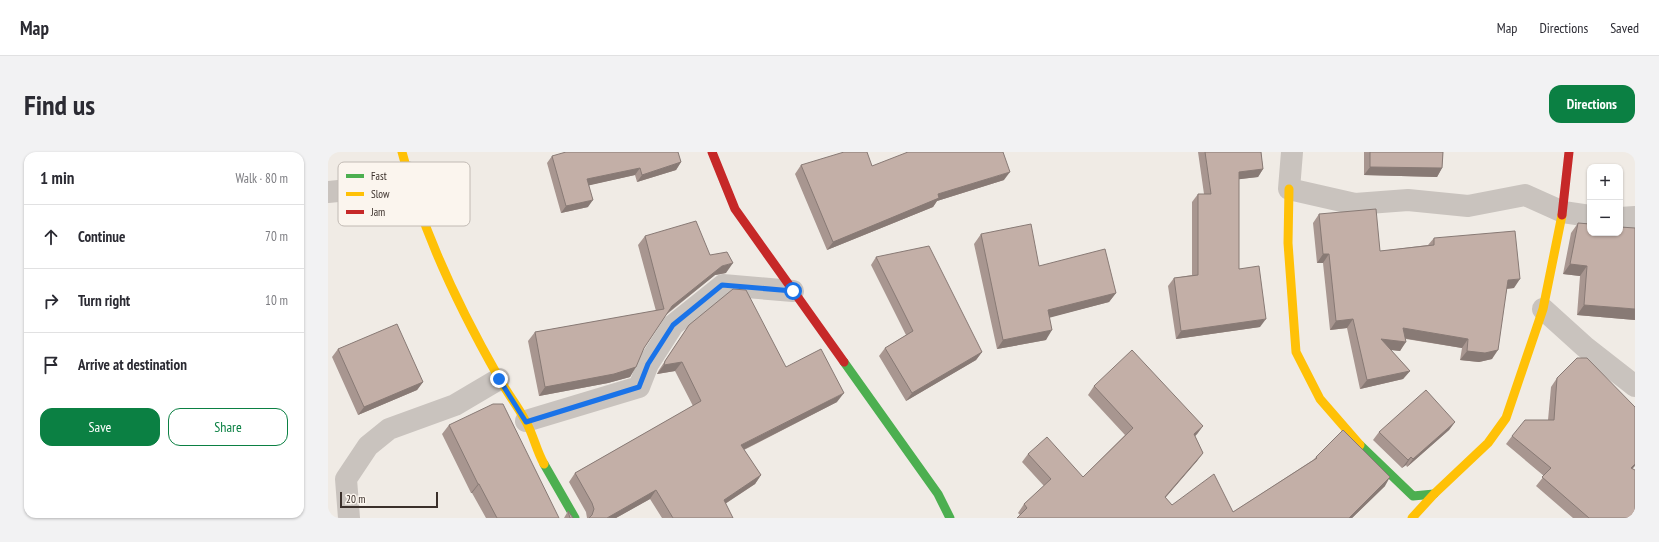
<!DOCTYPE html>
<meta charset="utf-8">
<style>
body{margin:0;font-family:"PT Sans Narrow",sans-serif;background:#f2f2f3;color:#2b2b33}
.controls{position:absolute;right:12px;top:12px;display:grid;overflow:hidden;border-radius:8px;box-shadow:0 1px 3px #0004}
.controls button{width:36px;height:36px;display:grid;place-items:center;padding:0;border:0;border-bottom:1px solid #e1e1e2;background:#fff;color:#2b2b33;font:20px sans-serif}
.scale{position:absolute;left:12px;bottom:10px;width:98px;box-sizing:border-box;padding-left:4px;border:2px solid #3b302b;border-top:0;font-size:11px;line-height:14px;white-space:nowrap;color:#3b302b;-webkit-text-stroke:3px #fbf5ee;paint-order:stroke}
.stop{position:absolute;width:12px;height:12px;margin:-9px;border:3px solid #1a73e8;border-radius:50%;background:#fff}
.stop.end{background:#1a73e8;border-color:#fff;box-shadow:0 1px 4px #0008}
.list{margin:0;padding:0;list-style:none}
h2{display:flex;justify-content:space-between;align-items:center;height:52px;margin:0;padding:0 16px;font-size:17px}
h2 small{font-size:13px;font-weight:400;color:#7c7c81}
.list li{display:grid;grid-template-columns:26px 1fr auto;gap:12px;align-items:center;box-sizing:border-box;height:64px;padding:0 16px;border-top:1px solid #e1e1e2}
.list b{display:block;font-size:15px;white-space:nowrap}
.list em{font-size:13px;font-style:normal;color:#7c7c81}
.actions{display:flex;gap:8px;padding:12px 16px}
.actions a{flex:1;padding:9px 0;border:1px solid #0b8043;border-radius:12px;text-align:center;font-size:14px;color:#0b8043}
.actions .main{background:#0b8043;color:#fff}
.icon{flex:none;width:22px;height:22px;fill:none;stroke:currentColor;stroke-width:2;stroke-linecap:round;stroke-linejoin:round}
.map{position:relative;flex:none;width:1307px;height:366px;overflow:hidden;border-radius:12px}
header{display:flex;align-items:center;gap:24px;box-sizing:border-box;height:56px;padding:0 20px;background:#fff;border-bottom:1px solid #e1e1e2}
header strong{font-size:19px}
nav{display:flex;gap:22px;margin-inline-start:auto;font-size:14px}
.intro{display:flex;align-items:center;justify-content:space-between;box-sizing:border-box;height:96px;padding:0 24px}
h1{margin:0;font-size:28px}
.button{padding:10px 18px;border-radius:12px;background:#0b8043;color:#fff;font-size:14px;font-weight:700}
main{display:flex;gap:24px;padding:0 24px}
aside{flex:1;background:#fff;border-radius:12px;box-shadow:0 1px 3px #0004}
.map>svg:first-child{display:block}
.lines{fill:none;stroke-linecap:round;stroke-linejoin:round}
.street{stroke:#c9c3be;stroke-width:22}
.fast{stroke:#4caf50;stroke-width:9}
.slow{stroke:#ffc107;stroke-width:9}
.jam{stroke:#c62828;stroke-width:9}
.wall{fill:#a89690}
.shaded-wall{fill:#887a75}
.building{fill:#c3afa7;stroke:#887a75}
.route{stroke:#1a73e8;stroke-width:5}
.key{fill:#fbf5ee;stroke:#c1bab4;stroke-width:1}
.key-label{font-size:11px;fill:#3b302b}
</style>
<header>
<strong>Map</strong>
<nav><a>Map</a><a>Directions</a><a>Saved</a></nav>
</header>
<div class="intro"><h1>Find us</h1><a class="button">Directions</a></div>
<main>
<aside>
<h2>1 min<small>Walk · 80 m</small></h2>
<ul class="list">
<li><svg class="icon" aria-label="ahead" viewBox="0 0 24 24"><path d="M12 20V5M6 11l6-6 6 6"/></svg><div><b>Continue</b></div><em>70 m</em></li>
<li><svg class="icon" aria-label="right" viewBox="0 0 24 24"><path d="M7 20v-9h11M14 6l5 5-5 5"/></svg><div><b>Turn right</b></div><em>10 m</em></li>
<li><svg class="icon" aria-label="arrive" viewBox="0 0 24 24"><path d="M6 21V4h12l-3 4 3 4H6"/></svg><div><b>Arrive at destination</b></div></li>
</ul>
<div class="actions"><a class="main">Save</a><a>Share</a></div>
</aside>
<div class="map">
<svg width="1307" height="366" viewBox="0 0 1307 366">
<rect width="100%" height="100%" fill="#f0ebe5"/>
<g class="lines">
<path class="street" d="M964,0l-3,37 66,15 53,-4 60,6 57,-11 38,17 27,4
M0,40l49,-5 30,-15
M1292,66l15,-1
M1215,157l42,38 50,39
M198,269l113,-34 9,-23 25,-39 50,-40 70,6
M21,366l-3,-39 22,-33 21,-17 66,-24 44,-26"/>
<path class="fast" d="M516,210l94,132 12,24
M1032,293l53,51 21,-2
M216,312l31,54"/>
<path class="slow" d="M74,0c20,79 57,156 97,226 8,15 18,27 26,42 8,13 11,30 19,44
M961,37l-1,54 8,109 24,47 40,46
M1084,366l22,-24 54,-51 18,-25 37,-109 19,-94"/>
<path class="jam" d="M384,0l23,57 109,153
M1234,63l7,-63"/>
</g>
<path class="wall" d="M870,0h63l2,17 -5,8 -19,2v90l21,58 -84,12 -8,-53 6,-8 18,-3v-73l6,-8h6z
M1036,0h79l-1,16 -5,9 -73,-2z
M224,4l129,6 -5,8 -39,12 -2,-7 -46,10 -1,22 -27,6 -14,-50z
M473,13l71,1 132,14 -67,21 -4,6 -106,43 -32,-76z
M991,62l61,37 48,-6 6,-7 80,50 -7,1 -15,70 -13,3 -19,-2 2,-12 -56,-9 -6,12 -9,-1 19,21 -7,8 -43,10 -13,-61 -17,2 -7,-67h-6l-4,-40z
M1250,71l57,97 -58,-5 3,-39 -17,-2 8,-41z
M653,82l58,32 77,27 -7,9 -59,15 -4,23 -49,9 -23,-105z
M317,84l65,19 16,18 -11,2 -49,40 -22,33 -14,29 -22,6 -69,13 -11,-55 7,-9 121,-21 -18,-66z
M548,105l106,95 -6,8 -70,41 -27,-45 6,-8 21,-13 -35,-70z
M361,173l97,42 51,35 -93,48 17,25 -6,9 -30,20 8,14h-71l-12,-19 -34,19h-29l-1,-6 -17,-30 6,-9 118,-67 -18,-35 -18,3 2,-4z
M10,197l85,33 -6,8 -59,25 -26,-58z
M1229,226l76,91 2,49h-62l-37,-32 8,-10 -38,-32 6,-8 36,-16 3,-33z
M766,234l109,40 -6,8 -2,2 8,17 -6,8 -32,37 7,7 61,7 80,-52 3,-3 69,29 -33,32 -332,-3 -2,-2 6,-9 20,-18 -22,-24 6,-8 55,23 42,-42 -37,-40z
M1127,270l-6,8 -42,37 -1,-2 -4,3 -29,-28 6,-8z
M121,273l110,93h-73l-14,-25h-1l-29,-59z
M240,359l5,7h-9z"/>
<path class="shaded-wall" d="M353,10l-5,8 -39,12 5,-7z
M1042,15l72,1 -5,9 -73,-2z
M312,16l-5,7 -53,12 5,-8z
M935,17l-5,8 -25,3 6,-8z
M682,20l-6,8 -67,21 -4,6 -106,43 6,-8 105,-48z
M265,48l-5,7 -27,6 5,-7z
M995,102h6l-6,9h-6z
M405,111l-7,10 -11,2 -50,40 7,-9 50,-40z
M1242,112l17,2 -7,10 -17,-2z
M1192,127l-6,9 -12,1 6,-9z
M788,141l-7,9 -68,18 7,-10z
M1256,153l51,4v11l-58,-5z
M938,167l-6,8 -84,12 5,-8z
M1025,167l-6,9 -17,2 6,-9z
M1075,176l65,11 -6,9 -65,-11z
M724,178l-6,10 -49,9 6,-9z
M1053,187l25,3 -6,9 -25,-3z
M1170,198l-6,9 -13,3 -19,-2 7,-9z
M654,200l-6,8 -70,41 6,-8z
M354,210l-7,9 -18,3 7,-9z
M308,215l-6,10 -22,6 -69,13 6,-9z
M1082,219l-7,8 -43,10 7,-9z
M95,230l-6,8 -59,25 6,-8z
M516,241l-7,9 -102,52 6,-9z
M1127,270l-6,8 -42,37 6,-8z
M875,274l-6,8 -9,9 6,-9z
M875,301l-6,8 -38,44 6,-8z
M1083,305l-5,8 -4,3 6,-8z
M1307,312v2l-10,10 6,-8z
M433,323l-6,9 -38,25 7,-9z
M1062,325l-5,9 -33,32h-3z
M150,332h1l-7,9h-1z
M328,338l-6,9 -34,19h-9z"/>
<path class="building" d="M238,0h112l3,10 -39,13 -2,-7 -53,11 6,21 -27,6 -14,-50z
M516,0h23l5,14 36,-14h95l7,20 -72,22 1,4 -106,44 -32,-77z
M877,0h56l2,17 -24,3v97l20,-3 7,53 -85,12 -7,-53 24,-3v-81h13z
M1042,0h73l-1,16 -72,-1z
M1048,57l4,42 54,-6v-7l81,-7 5,48 -12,1 -10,70 -13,3 -18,-2 1,-12 -65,-11 3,14 -25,-3 29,32 -43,9 -14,-61 -17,2 -7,-67h-6l-4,-40z
M368,69l14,34 17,-3 6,11 -11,3 -50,40 -28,42 -8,19 -22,7 -69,13 -10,-55 129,-23 -19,-73z
M1250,71l12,1v9h30v-6l15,1v81l-51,-4 3,-39 -17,-2z
M703,72l8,42 66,-17 11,44 -68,17 4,20 -49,10 -22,-106z
M601,94l53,106 -70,41 -27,-45 28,-17 -37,-74z
M405,137l13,1 40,77 35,-18 23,44 -103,52 20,30 -37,25 9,18h-60l-17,-28 -49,28h-18l3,-3 2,-6 -2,-6 -17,-30 126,-72 -19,-39 -18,3 1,-4 24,-36z
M69,172l26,58 -59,25 -26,-58z
M804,198l71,76 -9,8 9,19 -38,44 7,8 42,-31 19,38 84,-54 -1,-1 27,-27 47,47 -41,41h-332l10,-10 -3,-4 27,-25 -23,-25 19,-17 36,40 50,-49 -39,-42z
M1249,206h10l48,49v57l-4,4 4,2v48h-46l-47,-41 9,-9 -39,-32 13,-16h29l3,-42z
M1098,238l29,32 -42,37 -2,-2 -3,3 -29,-28z
M165,252h10l56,114h-62l-18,-34h-1l-29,-59z
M240,359l5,7h-3z"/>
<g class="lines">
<path class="route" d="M171,227l27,43 113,-35 9,-23 25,-39 49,-40 71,6"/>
</g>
<rect x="10" y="10" width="132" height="64" rx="6" class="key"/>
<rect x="18" y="22" width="18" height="4" fill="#4caf50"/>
<rect x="18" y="40" width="18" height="4" fill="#ffc107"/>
<rect x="18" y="58" width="18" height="4" fill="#c62828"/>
<g class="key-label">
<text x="43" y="28">Fast</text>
<text x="43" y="46">Slow</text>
<text x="43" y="64">Jam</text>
</g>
</svg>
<div class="controls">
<button>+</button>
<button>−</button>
</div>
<div class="scale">20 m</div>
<div class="stop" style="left:465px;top:139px"></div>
<div class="stop end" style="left:171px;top:227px"></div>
</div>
</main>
